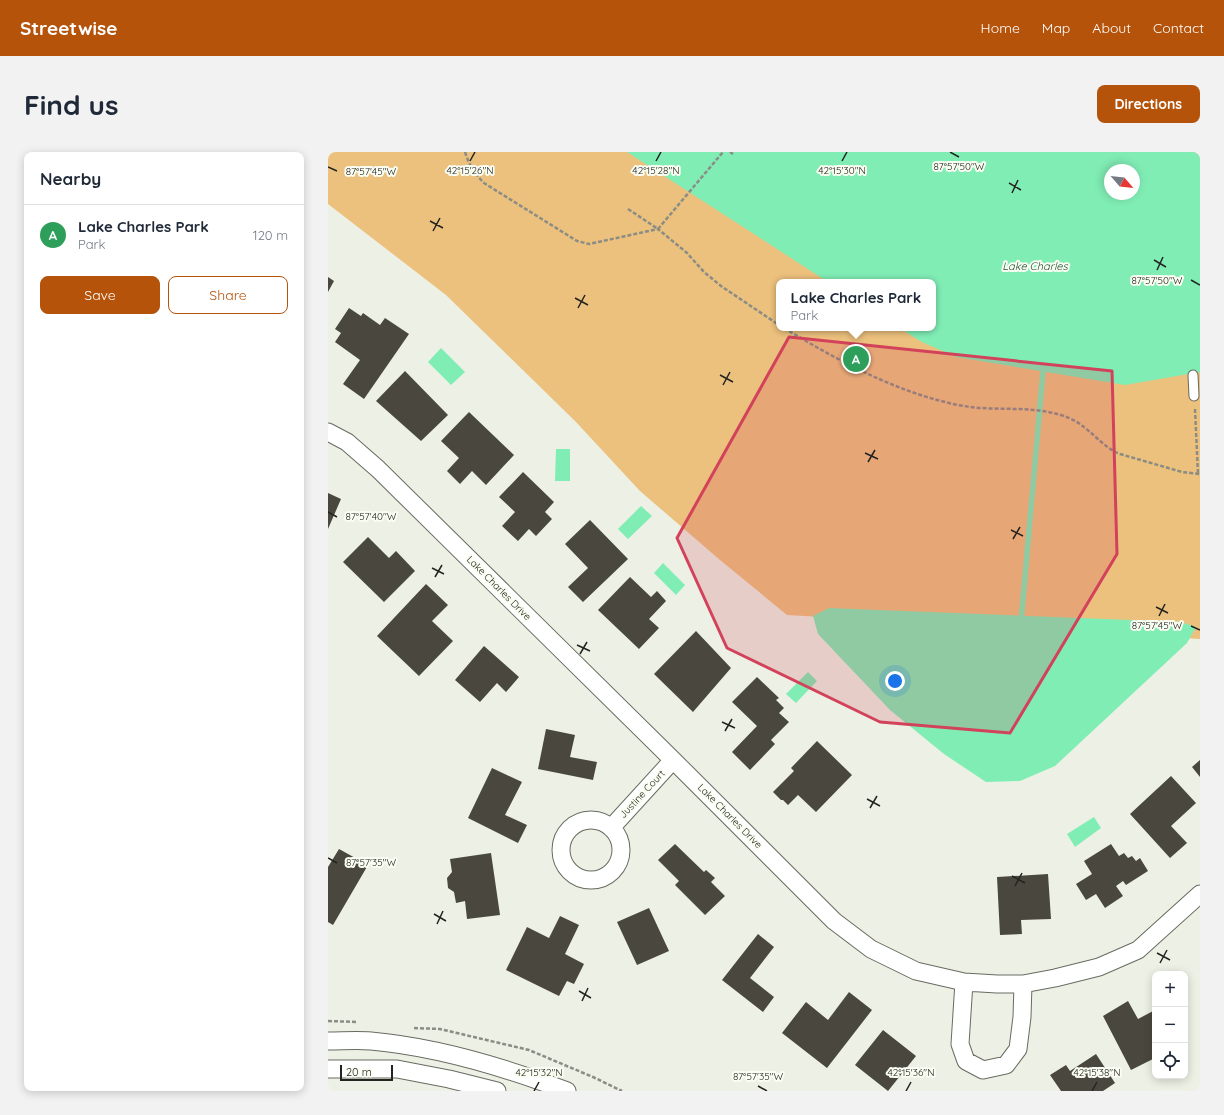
<!DOCTYPE html>
<meta charset="utf-8">
<style>
body{margin:0;font-family:Quicksand,sans-serif;background:#f2f2f3;color:#1f2937}
.controls{position:absolute;right:12px;bottom:12px;display:grid;overflow:hidden;border-radius:8px;box-shadow:0 2px 10px #0003}
.controls button{width:36px;height:36px;display:grid;place-items:center;padding:0;border:0;border-bottom:1px solid #e0e1e3;background:#fff;color:#1f2937;font:20px sans-serif}
.compass{position:absolute;left:776px;top:12px;width:36px;height:36px;border-radius:50%;background:#fff;box-shadow:0 2px 10px #0003;rotate:118deg}
.scale{position:absolute;left:12px;bottom:10px;width:53px;box-sizing:border-box;padding-left:4px;border:2px solid #232420;border-top:0;font-size:11px;line-height:14px;white-space:nowrap;color:#232420;-webkit-text-stroke:3px #fafdf1;paint-order:stroke}
.you{position:absolute;left:567px;top:529px;width:14px;height:14px;margin:-10px;border:3px solid #fff;border-radius:50%;background:#1a73e8;box-shadow:0 0 0 6px #1a73e833}
.badge{display:grid;place-items:center;width:26px;height:26px;border-radius:50%;background:#b45309;color:#fff;font-size:13px;font-weight:700}
.pin{position:absolute;translate:-50% -50%;border:2px solid #fff;box-shadow:0 1px 4px #0006}
.popup{position:absolute;left:448px;top:127px;width:160px;height:52px;box-sizing:border-box;display:grid;place-content:center;border-radius:8px;background:#fff;filter:drop-shadow(0 1px 3px #0005);font-size:13px;white-space:nowrap;color:#747a83}
.popup b{font-size:15px;color:#1f2937}
.popup::after{content:'';position:absolute;left:50%;top:100%;margin-left:-8px;border:8px solid transparent;border-top-color:#fff}
.list{margin:0;padding:0;list-style:none}
h2{display:flex;justify-content:space-between;align-items:center;height:52px;margin:0;padding:0 16px;font-size:17px}
h2 small{font-size:13px;font-weight:400;color:#747a83}
.list li{display:grid;grid-template-columns:26px 1fr auto;gap:12px;align-items:center;box-sizing:border-box;height:60px;padding:0 16px;border-top:1px solid #e0e1e3}
.list b{display:block;font-size:15px;white-space:nowrap}
.list p{margin:0;font-size:13px;white-space:nowrap;color:#747a83}
.list em{font-size:13px;font-style:normal;color:#747a83}
.actions{display:flex;gap:8px;padding:12px 16px}
.actions a{flex:1;padding:9px 0;border:1px solid #b45309;border-radius:8px;text-align:center;font-size:14px;color:#b45309}
.actions .main{background:#b45309;color:#fff}
.icon{flex:none;width:22px;height:22px;fill:none;stroke:currentColor;stroke-width:2;stroke-linecap:round;stroke-linejoin:round}
.map{position:relative;flex:none;width:872px;height:939px;overflow:hidden;border-radius:8px}
header{display:flex;align-items:center;gap:24px;box-sizing:border-box;height:56px;padding:0 20px;background:#b45309;color:#fff}
header strong{font-size:19px}
nav{display:flex;gap:22px;margin-inline-start:auto;font-size:14px}
.intro{display:flex;align-items:center;justify-content:space-between;box-sizing:border-box;height:96px;padding:0 24px}
h1{margin:0;font-size:28px}
.button{padding:10px 18px;border-radius:8px;background:#b45309;color:#fff;font-size:14px;font-weight:700}
main{display:flex;gap:24px;padding:0 24px}
aside{flex:1;background:#fff;border-radius:8px;box-shadow:0 2px 10px #0003}
.map>svg:first-child{display:block}
.green{fill:#ecc07d;fill-rule:evenodd}
.water{fill:#80edb5;fill-rule:evenodd}
.lines{fill:none;stroke-linecap:round;stroke-linejoin:round}
.stream{stroke:#80edb5;stroke-width:5.5}
.building{fill:#4a483e}
.lane-casing{stroke:#686b60;stroke-width:11}
.street-casing{stroke:#686b60;stroke-width:19}
.path{stroke:#8b8d85;stroke-width:2.5;stroke-dasharray:4 2;stroke-linecap:butt}
.lane{stroke:#fff;stroke-width:9}
.street{stroke:#fff;stroke-width:17}
.marked{fill:#d2425b;fill-opacity:0.2;stroke:#d2425b;stroke-width:3;stroke-linejoin:round}
.ticks{fill:none;stroke:#232420;stroke-width:1.5}
.labels{text-anchor:middle;dominant-baseline:central;stroke-width:4;stroke-linejoin:round;paint-order:stroke}
.street-label{font-size:10px;fill:#232420;stroke:#fafdf1}
.water-label{font-size:11px;font-style:italic;fill:#23503a;stroke:#fafdf1}
.ticks-label{font-size:10px;text-anchor:middle;fill:#232420;stroke:#fafdf1;stroke-width:4;stroke-linejoin:round;paint-order:stroke}
</style>
<header>
<strong>Streetwise</strong>
<nav><a>Home</a><a>Map</a><a>About</a><a>Contact</a></nav>
</header>
<div class="intro"><h1>Find us</h1><a class="button">Directions</a></div>
<main>
<aside>
<h2>Nearby<small></small></h2>
<ul class="list">
<li><span class="badge" style="background:#2e9e5b">A</span><div><b>Lake Charles Park</b><p>Park</p></div><em>120 m</em></li>
</ul>
<div class="actions"><a class="main">Save</a><a>Share</a></div>
</aside>
<div class="map">
<svg width="872" height="939" viewBox="0 0 872 939">
<rect width="100%" height="100%" fill="#edf0e4"/>
<path class="green" d="M0,0h872v487l-413,-24 -67,-55 -80,-69 -64,-69 -130,-127 -118,-91zM782,18h24v24h-24zM451,130h154v46h-154z"/>
<path class="water" d="M299,0h573v220l-75,13 -169,-28 -34,-15 -23,-14h34v-46h-105zM782,18h24v24h-24z
M113,196l24,24 -14,13 -23,-23z
M228,297h14v32h-15z
M313,354l11,10 -24,23 -10,-10z
M335,411l22,22 -9,10 -22,-22z
M501,456l352,14 15,5 -9,16 -132,123 -35,15 -34,1 -42,-28 -54,-44 -72,-76 -5,-18z
M480,520l9,9 -21,22 -10,-9z
M766,665l7,11 -26,19 -8,-13z"/>
<g class="lines">
<path class="stream" d="M693,470l22,-251"/>
</g>
<path class="building" d="M0,125l6,4 -6,11z
M21,156l12,8 2,-3 17,12 5,-7 24,16 -45,65 -21,-15 17,-24 -25,-18 6,-9 -6,-4z
M77,219l43,44 -27,26 -45,-40z
M141,260l45,43 -28,30 -14,-14 -12,13 -13,-13 12,-13 -18,-17z
M195,320l31,30 -9,10 7,7 -16,17 -7,-7 -11,12 -16,-15 13,-14 -16,-15z
M0,341l13,6 -13,30z
M262,368l38,39 -45,43 -15,-15 20,-19 -23,-24z
M40,385l21,21 7,-7 19,20 -31,31 -41,-40z
M302,425l21,20 6,-6 9,10 -17,18 10,9 -20,21 -41,-39z
M98,432l22,21 -16,16 21,20 -34,35 -42,-40z
M368,479l35,37 -38,44 -39,-38z
M156,494l35,31 -13,15 -9,-9 -17,19 -25,-22z
M429,525l22,21 -3,2 8,8 -5,5 10,9 -18,18 4,4 -25,26 -18,-18 25,-26 -25,-24z
M218,577l29,6 -5,22 27,5 -4,18 -55,-11z
M489,589l35,34 -36,37 -18,-17 -10,10 -5,-5h-2l-8,-8 21,-21 -3,-3z
M872,608v17l-8,-10z
M164,616l30,14 -17,33 22,10 -9,18 -50,-25z
M843,624l25,27 -25,23 16,17 -17,15 -40,-44z
M347,692l29,28 2,-2 9,8 -4,4 14,14 -20,19 -30,-30 4,-4 -21,-21z
M783,692l8,12 5,-3 4,5 4,-2 4,5 4,-3 8,13 -22,14 -3,-4 -7,5 7,10 -18,12 -9,-14 -10,6 -10,-16 16,-10 -8,-13z
M11,697l29,16 -35,60 -5,-3v-55z
M163,701l9,62 -33,4 -2,-18 -9,2 -2,-11 -6,-4 -1,-10 5,-6 -2,-13z
M720,722l3,45 -30,1 1,14 -22,1 -3,-58z
M321,756l20,43 -32,14 -20,-43z
M232,764l19,9 -14,29 19,10 -10,20 -7,-3 -8,15 -53,-26 21,-43 22,11z
M430,782l16,13 -24,31 24,19 -11,15 -41,-32z
M521,840l23,18 -45,58 -45,-35 24,-31 22,18z
M800,849l10,18 17,-9v48l-24,12 -28,-54z
M555,878l33,26 -28,35 -33,-26z
M768,902l19,29 -12,8h-42l-11,-16 16,-10 4,6z"/>
<g class="lines">
<defs>
<path id="lane" d="M865,223l1,21"/>
<path id="street" d="M0,280l19,10 31,27 295,291 161,161 37,28 45,22 48,11 33,2h26l32,-6 44,-11 39,-17 62,-56
M233 698a30 30 0 1 1 60 0a30 30 0 1 1-60 0Z
M283,676l62,-68
M636,830l-4,62 6,17 17,9 23,-5 12,-16 4,-32 1,-33
M0,889c14,0 29,-1 43,0 67,6 133,26 196,50
M0,917h69l52,10 48,12"/>
</defs>
<use href="#lane" class="lane-casing"/>
<use href="#street" class="street-casing"/>
<path class="path" d="M137,0c4,13 10,22 19,31l93,58 12,3 69,-15 29,24 17,19 17,14 58,39
M402,0l3,2
M300,57l30,20 65,-77
M456,176c48,29 99,57 153,72 9,2 18,5 27,6 34,6 71,-2 105,12 20,8 31,28 51,36l62,18 18,2
M867,257l3,65
M0,869l29,1
M86,876l26,1 89,21 64,27 29,14"/>
<use href="#lane" class="lane"/>
<use href="#street" class="street"/>
</g>
<path class="marked" d="M461,185l323,34 5,183 -107,179 -130,-11 -153,-74 -50,-110z"/>
<path class="ticks" d="M622,0l9,5M142,9l5,-9M328,9l5,-9M514,9l5,-9M0,15l9,4M681,31l12,7M684,41l6,-13M102,69l13,7M105,79l7,-13M826,108l12,7M829,118l6,-13M863,128l9,5M247,146l13,7M250,156l7,-13M392,223l13,7M395,233l7,-13M537,301l13,6M540,310l7,-12M0,360l9,5M683,378l12,6M685,387l7,-12M104,416l12,6M107,425l7,-12M828,455l12,6M831,464l6,-12M863,474l9,4M249,493l13,6M252,502l7,-12M394,570l13,6M397,579l7,-12M539,647l13,7M542,656l7,-12M0,706l9,5M684,724l13,7M687,734l7,-13M106,762l12,7M109,772l6,-13M829,801l13,7M832,811l7,-13M251,839l12,7M254,849l6,-13M430,934l9,5M206,939l5,-9M578,939l5,-9M764,939l5,-9"/>
<g class="labels">
<g class="street-label">
<text transform="translate(171 436) rotate(45)">Lake Charles Drive</text>
<text transform="translate(314 642) rotate(-47)">Justine Court</text>
<text transform="translate(402 664) rotate(45)">Lake Charles Drive</text>
</g>
<g class="water-label">
<text x="707" y="114">Lake Charles</text>
</g>
</g>
<g class="ticks-label">
<text x="631" y="18">87°57'50"W</text>
<text x="142" y="22">42°15'26"N</text>
<text x="328" y="22">42°15'28"N</text>
<text x="514" y="22">42°15'30"N</text>
<text x="43" y="23">87°57'45"W</text>
<text x="829" y="132">87°57'50"W</text>
<text x="43" y="368">87°57'40"W</text>
<text x="829" y="477">87°57'45"W</text>
<text x="43" y="714">87°57'35"W</text>
<text x="211" y="924">42°15'32"N</text>
<text x="583" y="924">42°15'36"N</text>
<text x="769" y="924">42°15'38"N</text>
<text x="430" y="928">87°57'35"W</text>
</g>
</svg>
<div class="controls">
<button>+</button>
<button>−</button>
<button><svg class="icon" aria-label="locate" viewBox="0 0 24 24"><circle cx="12" cy="12" r="6"/><path d="M12 2v4M12 18v4M2 12h4M18 12h4"/></svg></button>
</div>
<svg class="compass" viewBox="-18 -18 36 36"><path d="M0-13l5 13h-10z" fill="#e53935"/><path d="M0 13l5-13h-10z" fill="#747a83"/></svg>
<div class="scale">20 m</div>
<div class="you"></div>
<div class="pin badge" style="left:528px;top:207px;background:#2e9e5b">A</div>
<div class="popup"><b>Lake Charles Park</b>Park</div>
</div>
</main>
